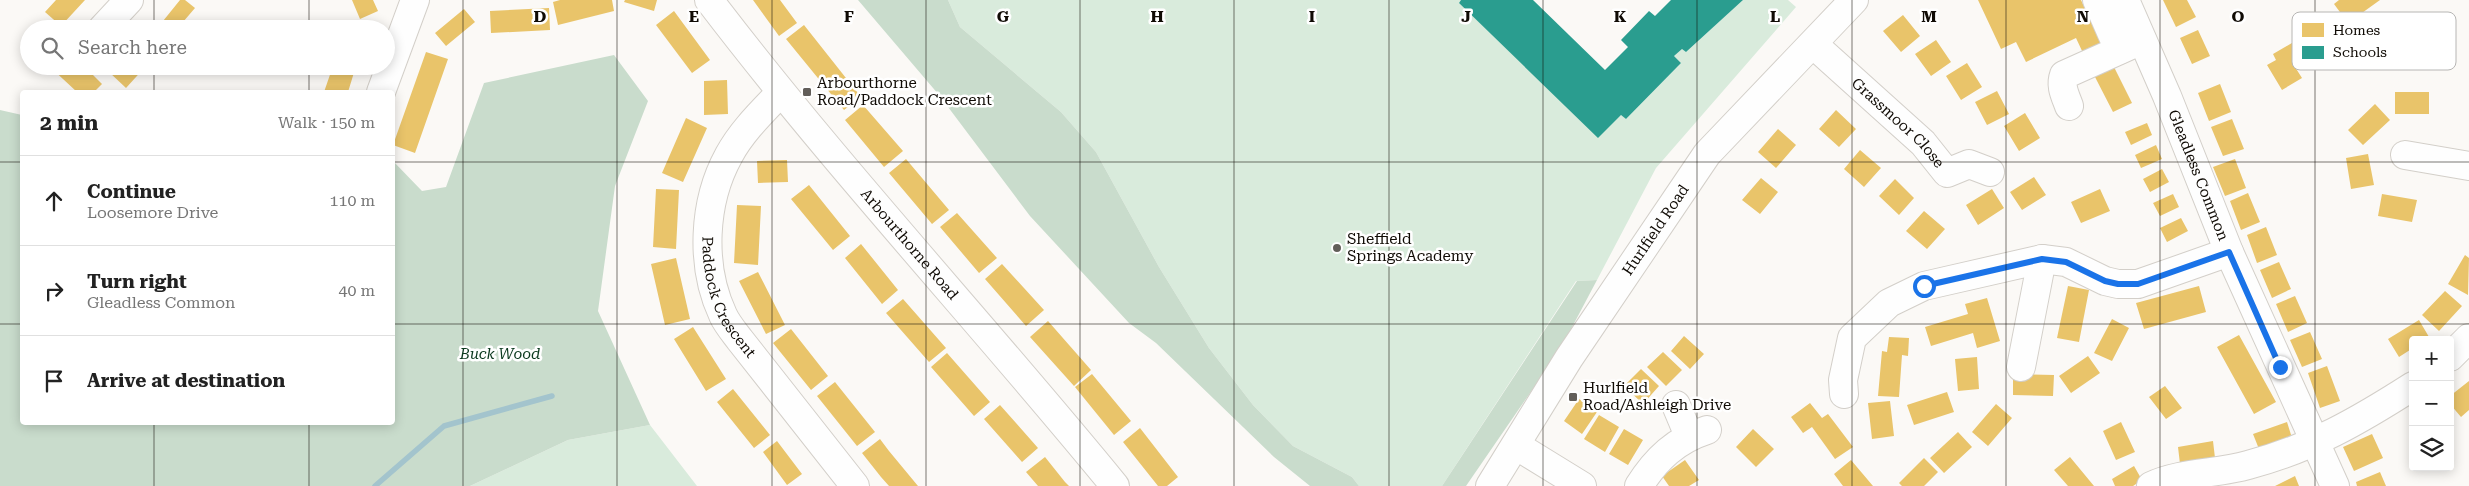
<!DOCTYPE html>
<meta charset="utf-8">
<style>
body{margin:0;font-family:"Roboto Serif",serif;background:#f6f6f6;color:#222}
.controls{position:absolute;right:15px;bottom:15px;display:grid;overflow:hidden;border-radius:5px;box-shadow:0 2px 12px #0003}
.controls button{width:45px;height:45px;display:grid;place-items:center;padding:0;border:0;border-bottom:1px solid #e0e0e0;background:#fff;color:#222;font:25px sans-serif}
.stop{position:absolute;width:15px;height:15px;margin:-11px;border:4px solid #1a73e8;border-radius:50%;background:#fff}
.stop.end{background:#1a73e8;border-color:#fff;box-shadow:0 1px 5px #0008}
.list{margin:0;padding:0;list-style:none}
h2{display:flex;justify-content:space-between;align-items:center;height:65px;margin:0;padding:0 20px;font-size:21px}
h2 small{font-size:16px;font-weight:400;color:#767676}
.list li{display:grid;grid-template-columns:32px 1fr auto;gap:15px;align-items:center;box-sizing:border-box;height:90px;padding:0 20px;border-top:1px solid #e0e0e0}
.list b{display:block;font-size:19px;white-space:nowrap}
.list p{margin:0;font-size:16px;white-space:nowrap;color:#767676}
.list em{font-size:16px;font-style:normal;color:#767676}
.icon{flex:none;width:28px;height:28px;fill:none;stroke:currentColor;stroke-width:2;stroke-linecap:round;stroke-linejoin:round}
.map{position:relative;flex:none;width:2469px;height:486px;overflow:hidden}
.search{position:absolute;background:#fff;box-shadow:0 2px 12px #0003;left:20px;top:20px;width:375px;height:55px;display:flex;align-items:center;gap:12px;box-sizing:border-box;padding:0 18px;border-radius:28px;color:#767676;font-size:19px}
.panel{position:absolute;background:#fff;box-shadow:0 2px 12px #0003;left:20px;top:90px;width:375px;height:335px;border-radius:5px}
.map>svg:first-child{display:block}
.green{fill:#d9ebdc}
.forest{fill:#c9dccc}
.homes{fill:#e9c46a}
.schools{fill:#2a9d8f}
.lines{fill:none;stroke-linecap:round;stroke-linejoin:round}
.stream{stroke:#a3c4cd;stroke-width:5.5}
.minor-casing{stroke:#d3cfc9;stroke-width:30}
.minor{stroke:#fefefe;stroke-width:28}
.route{stroke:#1a73e8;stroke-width:6}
.grid{fill:none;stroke:#100b05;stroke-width:1;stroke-opacity:0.55}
.poi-dot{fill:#625e59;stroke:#fff;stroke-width:2}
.labels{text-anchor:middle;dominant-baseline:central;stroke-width:5;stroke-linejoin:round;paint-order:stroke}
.poi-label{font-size:15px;fill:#100b05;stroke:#fff;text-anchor:start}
.street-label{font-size:15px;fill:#100b05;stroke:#fff}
.park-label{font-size:15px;font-style:italic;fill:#0b391e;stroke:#fff}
.key{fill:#fff;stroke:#b7b6b4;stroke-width:1}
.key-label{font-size:14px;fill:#100b05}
.grid-label{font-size:16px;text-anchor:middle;font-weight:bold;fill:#100b05;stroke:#fff;stroke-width:5;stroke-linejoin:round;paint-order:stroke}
</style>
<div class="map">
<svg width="2469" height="486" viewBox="0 0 2469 486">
<rect width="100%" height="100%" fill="#fbf9f6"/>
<path class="green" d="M948,0h513l-2,3 139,134 23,-22 5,4 55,-56 -7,-7 8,-7 4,3 57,-52h45l8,7 -140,161 -59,112 -21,1 -134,205h-83l-7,-9 -59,-31 -40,-41 -44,-57 -50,-81 -63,-115 -35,-40 -101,-85z
M650,425l47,61h-227l98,-46z"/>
<path class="forest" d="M858,0h90l12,27 101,85 35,40 63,115 50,81 44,57 40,41 59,31 7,9h-49l-36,-29 -118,-114 -27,-20 -99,-107 -91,-121z
M614,55l34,46 -33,85 -17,125 52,114 -82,15 -98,46h-470v-376l22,5v307h370l1,-261 29,30 24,-4 38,-104z
M1597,280l-36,68 -95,138h-24l135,-205z"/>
<path class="homes" d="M56,0h29l-24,26 -16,-14z
M180,0h5l10,8 -18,21h-15l-3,-3z
M352,0h21l5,11 -18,8z
M560,0h52l2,11 -56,14 -5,-23z
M625,0h32l-3,11 -30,-9z
M753,0h27l17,23 -18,13z
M1978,0h103l21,45 -19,8 -7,-15 -50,24 -10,-20 -15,7z
M2163,0h24l9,17 -20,10z
M2339,0h41l-32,23 -14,-19z
M549,8l1,22 -59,3 -1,-22z
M464,9l11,13 -29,24 -11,-13z
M674,11l36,49 -18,13 -36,-48z
M1903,15l17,21 -19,16 -18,-21z
M804,25l57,72 -17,13 -58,-71z
M2198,30l12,26 -18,8 -12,-26z
M1936,40l15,22 -20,14 -16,-22z
M2297,40l11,18 -13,9 7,11 -20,12 -15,-25 9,-5 -3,-6z
M426,52l22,7 -33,94 -22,-8z
M1967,63l15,24 -21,13 -15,-24z
M49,66h35l18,18 -8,8h-17z
M114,66h32l-20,22 -17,-16z
M333,66h23l-8,26h-24z
M2114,67l18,36 -19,9 -18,-35z
M727,80l1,34 -24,1v-34z
M2220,84l11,28 -22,9 -11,-28z
M1997,91l12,23 -22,11 -12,-23z
M2395,92h34v22h-34z
M2375,104l15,16 -27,25 -15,-15z
M863,105l40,46 -19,16 -39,-47z
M1836,110l20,19 -17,18 -20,-18z
M2025,113l15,25 -21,13 -15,-25z
M686,118l21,10 -24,54 -21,-9z
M2232,119l12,30 -21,7 -12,-29z
M2147,123l5,12 -21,10 -6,-13z
M1778,129l18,16 -20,23 -18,-16z
M2156,145l6,14 -21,9 -6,-13z
M1860,150l21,18 -17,19 -20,-18z
M2368,154l6,31 -23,4 -5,-31z
M906,159l43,51 -17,14 -43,-51z
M2235,159l11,29 -21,8 -12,-29z
M787,160l1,22 -30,1 -1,-22z
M2162,169l7,13 -19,10 -7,-13z
M2034,177l12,18 -24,15 -12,-18z
M1761,178l17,14 -18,22 -18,-14z
M1895,179l19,19 -15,17 -20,-19z
M809,185l41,51 -17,14 -42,-51z
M656,189l23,1 -3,59 -23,-2z
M1992,189l12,19 -26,17 -12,-20z
M2100,189l10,22 -29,12 -10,-21z
M2248,193l12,29 -19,8 -11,-29z
M2173,194l6,13 -19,9 -7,-13z
M2382,194l35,6 -5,22 -34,-6z
M737,205l24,1 -3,59 -24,-2z
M1924,211l21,18 -18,20 -21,-18z
M957,213l40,45 -18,15 -39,-46z
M2181,218l7,13 -21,11 -7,-14z
M2266,227l11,28 -20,8 -10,-28z
M861,244l37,46 -16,14 -37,-46z
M2465,255l4,3 -1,37 -20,-11z
M676,258l14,61 -25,6 -14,-61z
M2279,262l12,27 -19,9 -12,-28z
M1002,264l42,46 -18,16 -41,-47z
M758,272l27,53 -19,9 -27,-53z
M2068,286l21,4 -10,52 -22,-4z
M2199,286l7,26 -62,17 -8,-26z
M2445,291l17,15 -23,25 -17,-16z
M2295,296l12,27 -19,9 -12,-28z
M1987,298l13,43 -23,7 -4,-15 -42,13 -6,-19 43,-13 -3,-10z
M903,299l43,49 -17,14 -43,-49z
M2112,319l17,9 -17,33 -18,-8z
M2419,320l10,17 -3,3h-13v8l-14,9 -11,-18z
M1048,321l43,49 -17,16 -44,-49z
M693,327l33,52 -20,12 -32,-52z
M791,329l37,47 -17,14 -38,-47z
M2310,332l12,27 -20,8 -12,-27z
M2239,335l37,67 -22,12 -37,-67z
M1684,336l20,18 -14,15 -19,-18z
M1889,337l20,1 -1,18 -6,-1 -3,42 -21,-1 4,-45 5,1z
M1663,352l19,18 -16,16 -19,-19z
M947,353l43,49 -16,14 -43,-49z
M2088,356l12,17 -29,20 -12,-17z
M1977,357l2,32 -21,2 -3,-32z
M2327,366l13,35 -20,7 -12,-35z
M1641,369l18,17 -16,18 -19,-18z
M1092,374l39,47 -17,14 -39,-48z
M2013,374l41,1 -1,21 -40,-1z
M2469,381v29l-8,7 -11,-13v-8z
M835,382l40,50 -18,14 -40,-50z
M2165,386l17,22 -16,11 -17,-22z
M733,389l37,46 -16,13 -37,-46z
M1947,392l7,20 -40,13 -7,-20z
M1579,399l18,13 -15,22 -18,-13z
M1890,401l4,35 -22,3 -4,-36z
M1810,403l12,15 6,-4 25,33 -18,12 -23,-32 -9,6 -12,-16z
M1996,404l16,14 -24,28 -16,-14z
M1000,405l38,43 -16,14 -38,-43z
M1599,415l20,12 -14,25 -21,-13z
M2121,422l14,30 -19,8 -13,-29z
M2287,422l5,16 -33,11 -6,-15z
M1140,428l38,49 -11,9h-9l-35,-44z
M1624,429l19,11 -15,25 -19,-11z
M1753,429l21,20 -18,18 -20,-20z
M1958,432l14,15 -28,26 -14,-15z
M2372,434l11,24 -29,13 -11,-24z
M880,439l9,12 29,35h-29l-8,-9 -19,-24z
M777,441l25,33 -15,11 -24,-33z
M2213,441l2,17 -35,6 -2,-17z
M1045,457l20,25 4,4h-31l-12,-14z
M2070,457l24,29h-26l-14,-16z
M1924,458l14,14 -14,14h-22l-3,-3z
M1685,460l14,20 -10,6h-20l-7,-10z
M1851,460l22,26h-30l-9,-12z
M2134,466l8,14 -9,6h-18l-3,-7z
M2380,472l6,14h-29l-1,-4z
M2295,476l4,10h-24z"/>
<path class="schools" d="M1461,0h72l72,70 23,-23 -7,-7 28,-29 6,5 16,-16h72l-57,52 -4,-3 -8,7 7,7 -55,56 -5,-4 -23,23 -139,-135z"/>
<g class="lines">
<path class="stream" d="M375,486l69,-60 108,-30"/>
<defs>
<g id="minor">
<path id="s1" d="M709,0c128,168 272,322 406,486"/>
<path d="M2097,0l22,50"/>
<path id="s2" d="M2125,0l42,96 62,156 106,234"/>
<path d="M102,29l27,-29"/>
<path id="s3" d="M1813,44l110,99 24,30 22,-9 21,8"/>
<path d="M381,92l34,-92"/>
<path id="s4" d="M780,93c-18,19 -38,38 -51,62 -26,47 -29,111 -6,160 4,9 11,17 17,25l115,146"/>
<path d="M2069,106c-4,-11 -9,-20 -5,-31l78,-35"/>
<path d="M2405,155l64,11"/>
<path d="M2450,357l19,-19"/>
<path d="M2021,367l21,-108"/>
<path d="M1844,394l-1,-14 9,-42 37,-35 35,-17 118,-27 24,3 39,19 13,3h20l91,-32"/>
<path d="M1676,405l13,31"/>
<path d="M1517,446l65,40"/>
<path id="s5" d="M1490,486l79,-128 138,-204 147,-154"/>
<path d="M1639,486c17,-27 37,-46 68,-56"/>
<path d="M2151,486c30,-14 65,-12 97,-21 62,-16 112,-45 165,-79"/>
</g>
</defs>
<use href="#minor" class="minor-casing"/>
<use href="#minor" class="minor"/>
</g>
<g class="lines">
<path class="route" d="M1924,286l118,-27 24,3 39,19 13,3h20l91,-32 51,115"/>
</g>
<path class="grid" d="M154,0v29M309,0v29M463,0v486M617,0v486M772,0v486M926,0v486M1080,0v486M1234,0v486M1389,0v486M1543,0v486M1697,0v486M1852,0v486M2006,0v486M2160,0v486M2315,0v486M154,66v26M309,66v26M0,162h22M392,162h2077M0,324h22M392,324h2077M154,422v64M309,422v64"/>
<g class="poi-dot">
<rect x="802" y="87" width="10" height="10" rx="2.5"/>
<circle cx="1337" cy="248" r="5"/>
<rect x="1568" y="392" width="10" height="10" rx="2.5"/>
</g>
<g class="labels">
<g class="poi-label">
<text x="817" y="83">Arbourthorne<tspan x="817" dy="17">Road/Paddock Crescent</tspan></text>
<text x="1347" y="239">Sheffield<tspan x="1347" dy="17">Springs Academy</tspan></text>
<text x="1583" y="388">Hurlfield<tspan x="1583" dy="17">Road/Ashleigh Drive</tspan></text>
</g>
<g class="street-label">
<text stroke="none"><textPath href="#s3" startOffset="116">Grassmoor Close</textPath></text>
<text stroke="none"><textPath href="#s2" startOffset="190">Gleadless Common</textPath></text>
<text stroke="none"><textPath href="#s5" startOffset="305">Hurlfield Road</textPath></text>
<text stroke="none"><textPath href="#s1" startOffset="316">Arbourthorne Road</textPath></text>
<text stroke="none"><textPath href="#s4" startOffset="231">Paddock Crescent</textPath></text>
</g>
<g class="park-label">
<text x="500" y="354">Buck Wood</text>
</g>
</g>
<rect x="2292" y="12" width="164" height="58" rx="8" class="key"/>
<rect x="2302" y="23" width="22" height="14" fill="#e9c46a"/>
<rect x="2302" y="46" width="22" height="13" fill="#2a9d8f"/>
<g class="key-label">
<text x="2333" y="35">Homes</text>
<text x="2333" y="57">Schools</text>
</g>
<g class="grid-label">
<text x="540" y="22">D</text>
<text x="694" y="22">E</text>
<text x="849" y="22">F</text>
<text x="1003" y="22">G</text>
<text x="1157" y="22">H</text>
<text x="1312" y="22">I</text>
<text x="1466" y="22">J</text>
<text x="1620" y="22">K</text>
<text x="1775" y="22">L</text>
<text x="1929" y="22">M</text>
<text x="2083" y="22">N</text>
<text x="2238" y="22">O</text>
</g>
</svg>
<div class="controls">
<button>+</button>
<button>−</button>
<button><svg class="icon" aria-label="layers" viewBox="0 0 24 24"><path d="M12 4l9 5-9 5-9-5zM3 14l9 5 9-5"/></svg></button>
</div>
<div class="stop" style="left:1924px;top:286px"></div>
<div class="stop end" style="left:2280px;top:367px"></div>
<div class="search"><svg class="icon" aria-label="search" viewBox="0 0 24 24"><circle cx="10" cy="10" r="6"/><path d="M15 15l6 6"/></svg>Search here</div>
<section class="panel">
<h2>2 min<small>Walk · 150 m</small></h2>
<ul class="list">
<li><svg class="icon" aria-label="ahead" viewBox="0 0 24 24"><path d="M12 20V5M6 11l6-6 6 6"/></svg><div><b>Continue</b><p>Loosemore Drive</p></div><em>110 m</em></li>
<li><svg class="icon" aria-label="right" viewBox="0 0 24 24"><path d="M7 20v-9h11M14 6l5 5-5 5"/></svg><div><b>Turn right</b><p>Gleadless Common</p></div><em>40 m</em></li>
<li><svg class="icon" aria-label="arrive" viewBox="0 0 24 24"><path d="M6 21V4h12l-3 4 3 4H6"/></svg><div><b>Arrive at destination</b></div></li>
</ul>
</section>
</div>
